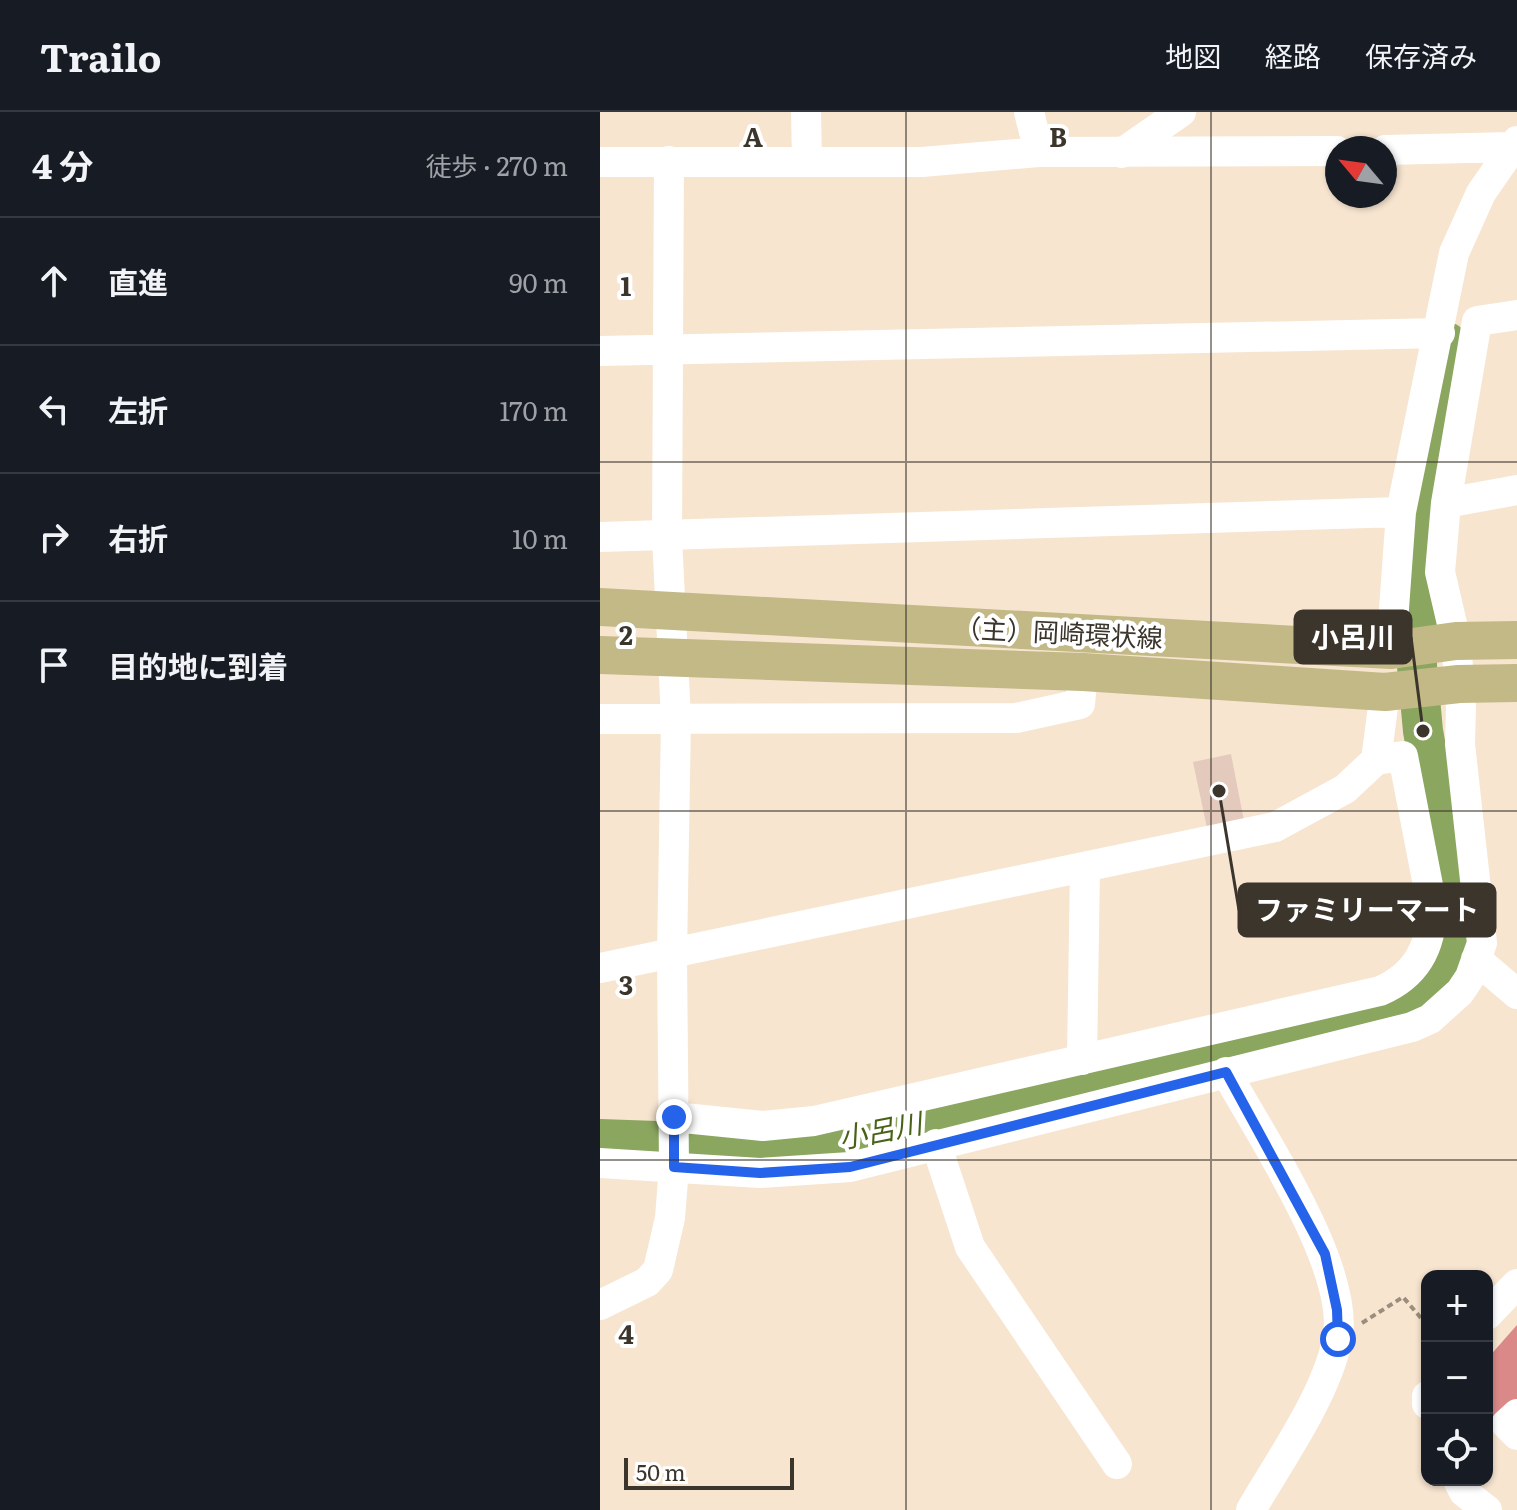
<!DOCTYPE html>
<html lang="ja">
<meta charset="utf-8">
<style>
body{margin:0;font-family:Literata,"Noto Sans JP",serif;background:#20242c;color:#f1f3f6}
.controls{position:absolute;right:24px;bottom:24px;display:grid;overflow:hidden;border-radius:16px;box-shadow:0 2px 6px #0004}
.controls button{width:72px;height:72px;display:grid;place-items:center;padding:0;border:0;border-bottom:2px solid #363941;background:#171b24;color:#f1f3f6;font:40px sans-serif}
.compass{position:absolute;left:725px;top:24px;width:72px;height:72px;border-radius:50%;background:#171b24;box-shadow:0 2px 6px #0004;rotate:299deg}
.scale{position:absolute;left:24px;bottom:20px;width:170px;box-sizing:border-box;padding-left:8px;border:4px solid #3c352c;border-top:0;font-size:22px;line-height:28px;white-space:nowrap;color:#3c352c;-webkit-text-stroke:6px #fff;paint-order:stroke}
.stop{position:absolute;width:24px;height:24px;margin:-18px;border:6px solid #2563eb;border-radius:50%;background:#fff}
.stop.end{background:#2563eb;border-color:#fff;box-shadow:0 2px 8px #0008}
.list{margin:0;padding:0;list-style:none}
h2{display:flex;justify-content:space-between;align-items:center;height:104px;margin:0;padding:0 32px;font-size:34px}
h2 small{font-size:26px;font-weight:400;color:#9ea1a6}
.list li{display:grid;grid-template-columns:52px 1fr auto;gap:24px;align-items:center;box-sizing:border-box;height:128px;padding:0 32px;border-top:2px solid #363941}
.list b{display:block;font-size:30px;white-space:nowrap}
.list em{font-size:26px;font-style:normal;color:#9ea1a6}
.icon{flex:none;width:44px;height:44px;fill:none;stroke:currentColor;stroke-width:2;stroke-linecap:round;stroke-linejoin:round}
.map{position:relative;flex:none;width:917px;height:1398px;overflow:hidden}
header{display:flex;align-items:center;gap:48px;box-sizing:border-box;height:112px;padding:0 40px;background:#171b24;border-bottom:2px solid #363941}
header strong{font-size:38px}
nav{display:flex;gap:44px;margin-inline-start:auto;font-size:28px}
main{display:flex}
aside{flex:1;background:#171b24}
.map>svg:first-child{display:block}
.forest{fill:#da8888}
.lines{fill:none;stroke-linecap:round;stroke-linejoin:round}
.river{stroke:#8ba65f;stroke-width:40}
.building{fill:#e4c9bd}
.path{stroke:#9b8e7f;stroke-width:4;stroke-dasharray:6 4;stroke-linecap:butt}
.minor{stroke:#fff;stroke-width:30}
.major{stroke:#c2b986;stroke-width:38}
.route{stroke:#2563eb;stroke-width:10}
.grid{fill:none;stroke:#3c352c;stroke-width:2;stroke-opacity:0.55}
.labels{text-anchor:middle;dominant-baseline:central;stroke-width:8;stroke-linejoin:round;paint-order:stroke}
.street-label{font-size:26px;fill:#3c352c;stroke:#fff}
.water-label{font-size:28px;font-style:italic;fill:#486115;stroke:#fff}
.grid-label{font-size:26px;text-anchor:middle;font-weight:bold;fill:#3c352c;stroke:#fff;stroke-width:8;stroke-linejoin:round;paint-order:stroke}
.leader{fill:none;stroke:#3c352c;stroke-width:3}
.callout-dot{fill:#3c352c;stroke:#fff;stroke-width:3}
.callout{fill:#3c352c;stroke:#3c352c;stroke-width:3}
.callout-label{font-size:28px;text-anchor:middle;font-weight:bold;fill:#fff}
</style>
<header>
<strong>Trailo</strong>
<nav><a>地図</a><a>経路</a><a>保存済み</a></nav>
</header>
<main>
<aside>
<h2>4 分<small>徒歩 · 270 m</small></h2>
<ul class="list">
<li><svg class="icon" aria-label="ahead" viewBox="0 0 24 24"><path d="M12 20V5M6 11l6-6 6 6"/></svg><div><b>直進</b></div><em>90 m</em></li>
<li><svg class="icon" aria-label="left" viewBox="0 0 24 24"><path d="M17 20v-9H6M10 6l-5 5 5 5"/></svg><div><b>左折</b></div><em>170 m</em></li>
<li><svg class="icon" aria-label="right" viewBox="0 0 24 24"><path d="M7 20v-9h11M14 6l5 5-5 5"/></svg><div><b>右折</b></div><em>10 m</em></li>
<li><svg class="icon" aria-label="arrive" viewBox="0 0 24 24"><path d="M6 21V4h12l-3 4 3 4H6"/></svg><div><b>目的地に到着</b></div></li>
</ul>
</aside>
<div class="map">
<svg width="917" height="1398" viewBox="0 0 917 1398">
<rect width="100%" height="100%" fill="#f7e5d0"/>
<path class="forest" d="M917,1213v75l-30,28v-69z"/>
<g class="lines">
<path class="river" d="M0,1027l174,6 67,-7 483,-101 101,-44 9,-14 23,-59 -34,-189 -6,-65 1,-108 29,-216"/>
</g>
<path class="building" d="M631,642l13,67 -37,7 -14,-66z"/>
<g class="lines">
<path class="path" d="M762,1211l41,-26 24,28"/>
<path class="minor" d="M206,0l1,49
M429,0l10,40
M785,38l126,-3
M522,41l59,-41
M0,50h322l117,-10 298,-1
M0,239l840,-18
M846,391l71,-13
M0,425l801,-25
M791,538l10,-138 53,-259 27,-60 36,-52
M0,607l416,-1 64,-14 3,-32
M876,847l41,35
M0,856l675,-141 70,-38 31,-29 9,-68
M482,948l3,-193
M626,960c34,63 127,199 111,269 -12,56 -57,119 -86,169
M74,1005l89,9 51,-5 566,-130c37,-16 52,-45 52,-85l-29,-150 -27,4
M336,1032l34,103 147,217
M0,1051l160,10 90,-6 562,-140 18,-8 30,-27 10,-15 12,-34 -22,-199 1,-36 -5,-67 -16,-69 6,-69 31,-182 40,-6
M0,1193l47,-23 11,-12 12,-52 4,-51 -2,-212 4,-236 -9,-182 2,-376
M887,1203l30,-31
M827,1284v8
M917,1302l-11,10 11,11
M858,1368l6,12 23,18"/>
<path class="major" d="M0,495l791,43 65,-9 61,-1
M0,543l483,17 302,20 74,-8 58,-1"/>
</g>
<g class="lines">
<path class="route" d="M74,1005v50l86,6 90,-6 376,-95 99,182 12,56 1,29"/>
</g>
<path class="grid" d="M306,0v1398M611,0v1398M0,350h917M0,699h917M0,1048h917"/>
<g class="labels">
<g class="street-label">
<text transform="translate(459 519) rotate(3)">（主）岡崎環状線</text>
</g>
<g class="water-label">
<text transform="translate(280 1017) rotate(-11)">小呂川</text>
</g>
</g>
<g class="grid-label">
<text x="153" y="35">A</text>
<text x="458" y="35">B</text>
<text x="26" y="184">1</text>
<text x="26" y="533">2</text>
<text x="26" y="883">3</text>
<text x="26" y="1232">4</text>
</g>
<path class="leader" d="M823 619L811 525M619 679L639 798"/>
<g class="callout-dot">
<circle cx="823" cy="619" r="8"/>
<circle cx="619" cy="679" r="8"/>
</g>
<g class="callout">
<rect x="695" y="499" width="116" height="52" rx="8"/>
<rect x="639" y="772" width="256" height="52" rx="8"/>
</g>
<g class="callout-label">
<text x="753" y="535">小呂川</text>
<text x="767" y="808">ファミリーマート</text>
</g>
</svg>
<div class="controls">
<button>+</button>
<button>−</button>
<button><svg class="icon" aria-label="locate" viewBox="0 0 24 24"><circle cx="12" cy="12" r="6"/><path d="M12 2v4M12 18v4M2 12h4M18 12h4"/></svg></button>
</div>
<svg class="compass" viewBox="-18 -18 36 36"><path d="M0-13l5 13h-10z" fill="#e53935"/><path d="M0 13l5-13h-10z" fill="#9ea1a6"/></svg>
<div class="scale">50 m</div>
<div class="stop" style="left:738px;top:1227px"></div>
<div class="stop end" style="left:74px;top:1005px"></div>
</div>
</main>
